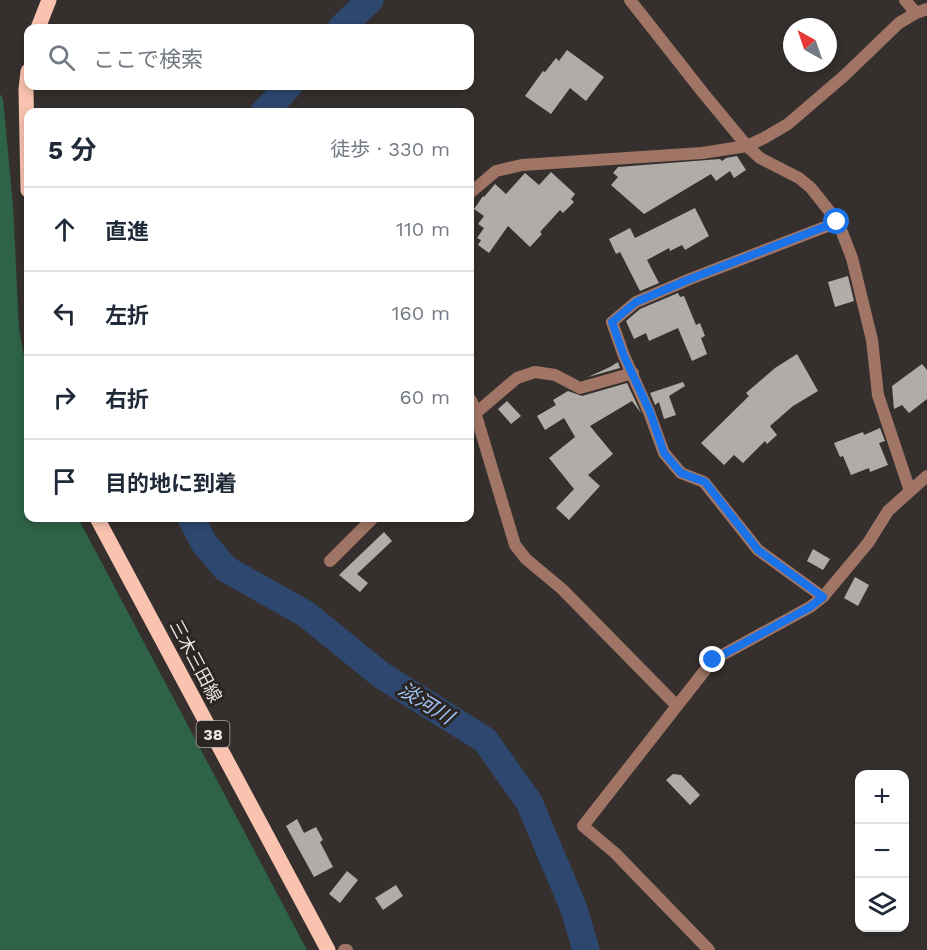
<!DOCTYPE html>
<html lang="ja">
<meta charset="utf-8">
<style>
body{margin:0;font-family:"Work Sans","Noto Sans JP",sans-serif;background:#f6f6f7;color:#1f2937}
.controls{position:absolute;right:18px;bottom:18px;display:grid;overflow:hidden;border-radius:12px;box-shadow:0 3px 9px #0003}
.controls button{width:54px;height:54px;display:grid;place-items:center;padding:0;border:0;border-bottom:2px solid #e0e1e3;background:#fff;color:#1f2937;font:30px sans-serif}
.compass{position:absolute;left:783px;top:18px;width:54px;height:54px;border-radius:50%;background:#fff;box-shadow:0 3px 9px #0003;rotate:320deg}
.stop{position:absolute;width:18px;height:18px;margin:-14px;border:4px solid #1a73e8;border-radius:50%;background:#fff}
.stop.end{background:#1a73e8;border-color:#fff;box-shadow:0 2px 6px #0008}
.list{margin:0;padding:0;list-style:none}
h2{display:flex;justify-content:space-between;align-items:center;height:78px;margin:0;padding:0 24px;font-size:26px}
h2 small{font-size:20px;font-weight:400;color:#747a83}
.list li{display:grid;grid-template-columns:39px 1fr auto;gap:18px;align-items:center;box-sizing:border-box;height:84px;padding:0 24px;border-top:2px solid #e0e1e3}
.list b{display:block;font-size:22px;white-space:nowrap}
.list em{font-size:20px;font-style:normal;color:#747a83}
.icon{flex:none;width:33px;height:33px;fill:none;stroke:currentColor;stroke-width:2;stroke-linecap:round;stroke-linejoin:round}
.map{position:relative;flex:none;width:927px;height:950px;overflow:hidden}
.search{position:absolute;background:#fff;box-shadow:0 3px 9px #0003;left:24px;top:24px;width:450px;height:66px;display:flex;align-items:center;gap:15px;box-sizing:border-box;padding:0 21px;border-radius:12px;color:#747a83;font-size:22px}
.panel{position:absolute;background:#fff;box-shadow:0 3px 9px #0003;left:24px;top:108px;width:450px;height:414px;border-radius:12px}
.map>svg:first-child{display:block}
.forest{fill:#2e6347}
.lines{fill:none;stroke-linecap:round;stroke-linejoin:round}
.river{stroke:#2e476e;stroke-width:27}
.building{fill:#b1aca8}
.minor{stroke:#a07565;stroke-width:12}
.primary{stroke:#f9c3af;stroke-width:15}
.route{stroke:#1a73e8;stroke-width:8}
.labels{text-anchor:middle;dominant-baseline:central;stroke-width:6;stroke-linejoin:round;paint-order:stroke}
.shield{fill:#2b2624;stroke:#afabaa;stroke-width:1.5}
.shield-label{font-size:16px;font-weight:bold;fill:#e7e4e3}
.street-label{font-size:18px;fill:#e7e4e3;stroke:#2b2624}
.water-label{font-size:20px;font-style:italic;fill:#a1c3f7;stroke:#2b2624}
</style>
<div class="map">
<svg width="927" height="950" viewBox="0 0 927 950">
<rect width="100%" height="100%" fill="#35302d"/>
<path class="forest" d="M0,94l3,5 10,107 6,122 9,51v139h50l229,432h-307z"/>
<g class="lines">
<path class="river" d="M341,28l29,-28
M264,112l25,-26
M191,518l13,25 22,26 80,45 75,61 104,65 44,62 45,107 12,41"/>
</g>
<path class="building" d="M567,50l37,27 -18,24 -16,-13 -19,26 -26,-18 18,-25 2,1 11,-14 3,3z
M737,156l9,14 -12,8 -4,-7 -14,10 -5,-7 -67,40 -33,-29 7,-8 -5,-4 5,-6 102,-8 2,2 4,-3z
M551,172l24,22 -4,5 3,3 -11,11 -3,-3 -20,22 2,2 -12,13 -22,-21 -19,27 -11,-8 3,-5 -4,-2 7,-10 -6,-4 6,-8 -10,-7 9,-13 1,1 11,-13 11,10 19,-21 14,12z
M695,208l14,28 -24,14 -3,-5 -12,6 -1,-3 -22,12 12,23 -19,8 -20,-39 -4,2 -7,-15 21,-11 5,10z
M848,276l6,25 -19,6 -7,-25z
M678,293l2,4 4,-1 12,29 4,-2 5,13 -4,2 6,16 -15,7 -14,-33 -29,13 -3,-8 -12,6 -8,-18 14,-12z
M797,354l21,37 -25,15 -23,20 7,9 -10,9 -2,-3 -22,22 -9,-8 -10,10 -23,-22 48,-47 -3,-3 29,-25z
M618,362l2,6 -32,9 22,-10z
M922,364l5,6v29l-18,14 -7,-8 -8,4 -2,-23z
M683,382l2,4 -16,10 7,19 -12,4 -5,-17 -4,3 -5,-12z
M627,383l14,30 -9,-12 -42,25 23,28 -25,21 12,11 -31,34 -13,-12 18,-19 -25,-31 26,-21 -11,-19 -19,12 -8,-14 19,-11 -3,-5 15,-9 14,5z
M507,401l14,15 -10,8 -13,-15z
M880,428l5,13 -6,2 9,22 -18,7 -1,-4 -18,7 -8,-19 -3,1 -6,-14 29,-11 1,3z
M384,532l8,9 -35,33 11,9 -8,9 -21,-17z
M813,549l17,10 -7,11 -16,-9z
M855,577l14,8 -11,21 -14,-8z
M673,774l8,1 19,20 -10,10 -24,-25z
M297,819l7,14 12,-6 7,13 -3,2 13,25 -19,10 -28,-51z
M347,871l11,9 -18,23 -11,-9z
M396,885l7,11 -20,14 -8,-12z"/>
<g class="lines">
<path class="minor" d="M630,0l74,94 43,52 13,12 39,20 12,10 27,34 14,36 20,82 6,55 32,96
M905,0l11,13
M470,193l26,-22 26,-6 180,-12 45,-7 17,-8 24,-14 57,-49 54,-52 17,-10 11,-4
M470,399l2,3 43,143 11,14 36,30 115,117
M470,418l47,-40 18,-6 20,3 25,13 53,-15
M330,561l43,-43
M823,597l-65,-47 -54,-68 -23,-9 -17,-20 -15,-41 -25,-56 -12,-34 24,-20 54,-23 148,-57
M344,950h3
M709,950l-94,-97 -32,-27 130,-166 97,-53 13,-10 45,-54 20,-32 39,-35"/>
<path class="primary" d="M38,28l11,-28
M28,71l-2,19 2,100
M97,518l231,432"/>
</g>
<g class="lines">
<path class="route" d="M713,660l97,-53 13,-10 -65,-47 -53,-68 -24,-9 -17,-20 -14,-41 -26,-56 -12,-34 24,-20 54,-23 147,-57"/>
</g>
<g class="labels">
<rect class="shield" x="196.5" y="721" width="33" height="26" rx="4.5"/>
<g class="shield-label">
<text x="213" y="734">38</text>
</g>
<g class="street-label">
<text transform="translate(196 661) rotate(62)">三木三田線</text>
</g>
<g class="water-label">
<text transform="translate(426 703) rotate(32)">淡河川</text>
</g>
</g>
</svg>
<div class="controls">
<button>+</button>
<button>−</button>
<button><svg class="icon" aria-label="layers" viewBox="0 0 24 24"><path d="M12 4l9 5-9 5-9-5zM3 14l9 5 9-5"/></svg></button>
</div>
<svg class="compass" viewBox="-18 -18 36 36"><path d="M0-13l5 13h-10z" fill="#e53935"/><path d="M0 13l5-13h-10z" fill="#747a83"/></svg>
<div class="stop" style="left:837px;top:222px"></div>
<div class="stop end" style="left:713px;top:660px"></div>
<div class="search"><svg class="icon" aria-label="search" viewBox="0 0 24 24"><circle cx="10" cy="10" r="6"/><path d="M15 15l6 6"/></svg>ここで検索</div>
<section class="panel">
<h2>5 分<small>徒歩 · 330 m</small></h2>
<ul class="list">
<li><svg class="icon" aria-label="ahead" viewBox="0 0 24 24"><path d="M12 20V5M6 11l6-6 6 6"/></svg><div><b>直進</b></div><em>110 m</em></li>
<li><svg class="icon" aria-label="left" viewBox="0 0 24 24"><path d="M17 20v-9H6M10 6l-5 5 5 5"/></svg><div><b>左折</b></div><em>160 m</em></li>
<li><svg class="icon" aria-label="right" viewBox="0 0 24 24"><path d="M7 20v-9h11M14 6l5 5-5 5"/></svg><div><b>右折</b></div><em>60 m</em></li>
<li><svg class="icon" aria-label="arrive" viewBox="0 0 24 24"><path d="M6 21V4h12l-3 4 3 4H6"/></svg><div><b>目的地に到着</b></div></li>
</ul>
</section>
</div>
